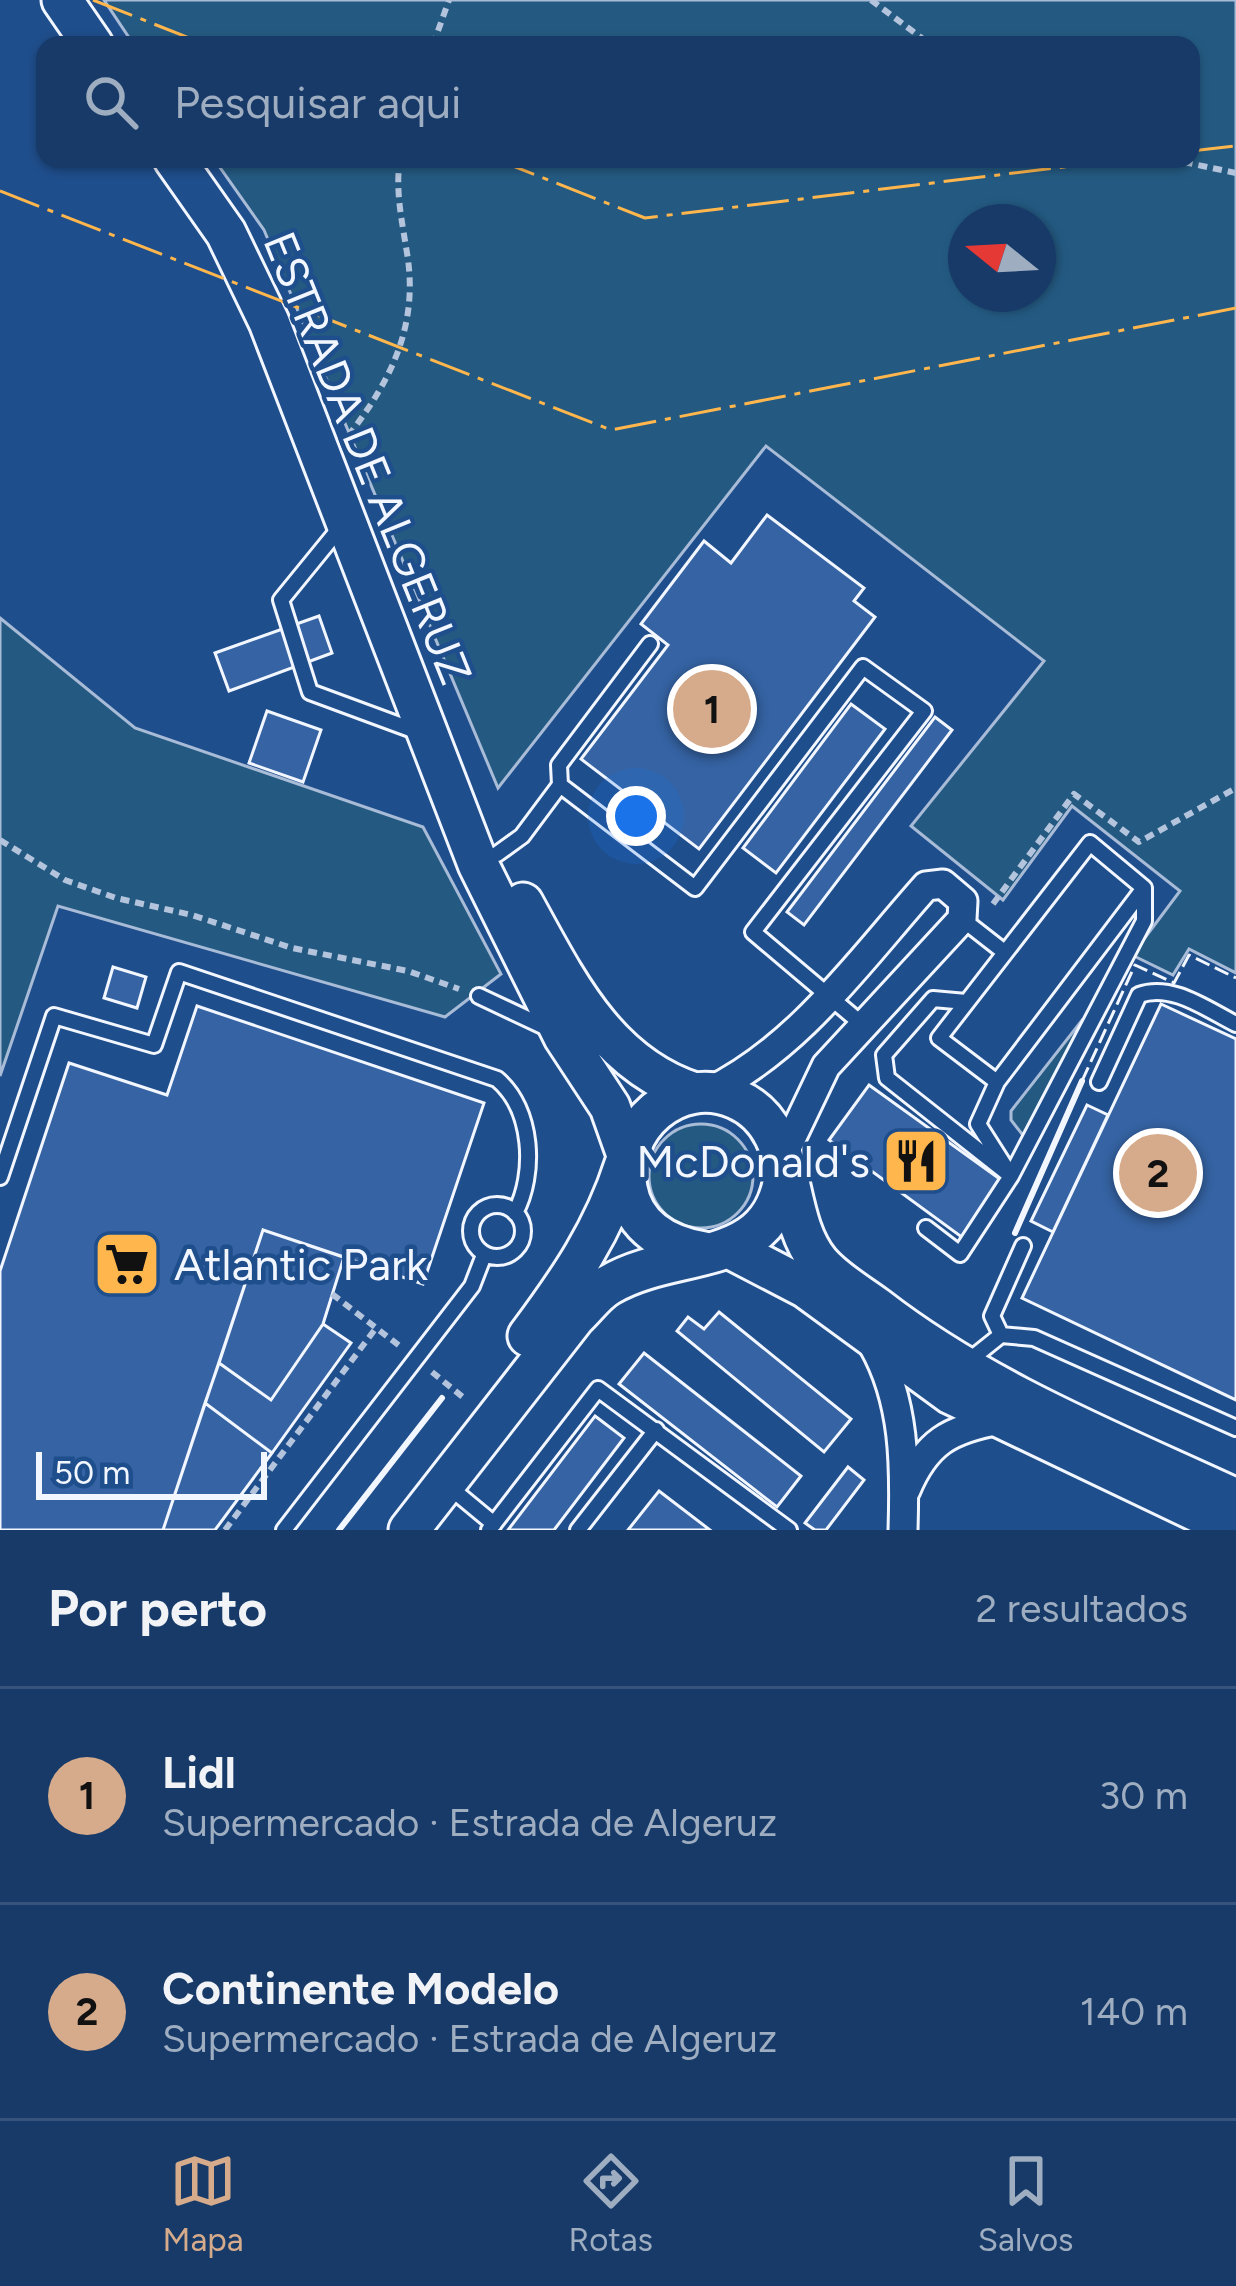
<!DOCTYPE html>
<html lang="pt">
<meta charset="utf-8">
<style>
body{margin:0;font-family:Figtree,sans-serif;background:#20416f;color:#f1f3f6}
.compass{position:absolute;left:948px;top:204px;width:108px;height:108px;border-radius:50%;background:#173a69;box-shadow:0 3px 9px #0004;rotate:288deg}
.scale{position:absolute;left:36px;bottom:30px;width:231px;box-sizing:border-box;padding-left:12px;border:6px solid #f2f6ff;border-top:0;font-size:33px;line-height:42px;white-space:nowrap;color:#f2f6ff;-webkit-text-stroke:9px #1f4e8c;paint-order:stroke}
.you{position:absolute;left:636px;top:816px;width:42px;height:42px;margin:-30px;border:9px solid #fff;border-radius:50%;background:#1a73e8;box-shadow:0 0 0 18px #1a73e833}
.badge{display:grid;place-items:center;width:78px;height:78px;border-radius:50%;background:#d6ab8b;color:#111;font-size:39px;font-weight:700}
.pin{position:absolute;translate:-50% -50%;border:6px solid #fff;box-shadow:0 3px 12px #0006}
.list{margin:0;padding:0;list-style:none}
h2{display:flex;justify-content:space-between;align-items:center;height:156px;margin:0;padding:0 48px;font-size:51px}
h2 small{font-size:39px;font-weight:400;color:#9eadc0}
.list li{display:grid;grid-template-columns:78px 1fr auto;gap:36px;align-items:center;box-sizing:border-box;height:216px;padding:0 48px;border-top:3px solid #36547d}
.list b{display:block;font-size:45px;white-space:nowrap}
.list p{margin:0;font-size:39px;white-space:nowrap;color:#9eadc0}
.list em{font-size:39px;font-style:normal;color:#9eadc0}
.icon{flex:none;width:66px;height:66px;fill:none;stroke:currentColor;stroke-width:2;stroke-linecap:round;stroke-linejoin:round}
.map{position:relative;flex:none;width:1236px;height:1530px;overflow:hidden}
.search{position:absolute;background:#173a69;box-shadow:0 3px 9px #0004;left:36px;right:36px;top:36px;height:132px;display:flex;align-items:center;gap:30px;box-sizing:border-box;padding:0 42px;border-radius:24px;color:#9eadc0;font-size:45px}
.sheet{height:588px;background:#173a69}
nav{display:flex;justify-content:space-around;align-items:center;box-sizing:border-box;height:168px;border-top:3px solid #36547d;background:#173a69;font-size:33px;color:#9eadc0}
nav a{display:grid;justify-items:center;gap:6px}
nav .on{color:#d6ab8b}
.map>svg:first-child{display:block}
.green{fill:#245a82;stroke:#a8bbd7;stroke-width:3;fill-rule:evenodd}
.building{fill:#3563a3;stroke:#f2f6ff;stroke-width:3}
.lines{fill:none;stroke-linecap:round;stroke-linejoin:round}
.lane-casing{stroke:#f2f6ff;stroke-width:20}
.street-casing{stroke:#f2f6ff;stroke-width:33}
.secondary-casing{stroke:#f2f6ff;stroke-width:45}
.path{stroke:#b3c4dc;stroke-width:6;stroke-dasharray:9 6;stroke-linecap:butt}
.lane{stroke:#1f4e8c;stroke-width:14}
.street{stroke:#1f4e8c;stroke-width:27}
.secondary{stroke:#1f4e8c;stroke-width:39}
.fence{stroke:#f2f6ff;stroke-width:3;stroke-dasharray:15 6;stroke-linecap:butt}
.wall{stroke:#f2f6ff;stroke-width:6}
.power{stroke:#ffb74d;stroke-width:3;stroke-dasharray:42 9 6 9;stroke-linecap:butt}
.labels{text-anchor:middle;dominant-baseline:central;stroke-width:9;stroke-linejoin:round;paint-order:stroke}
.street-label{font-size:45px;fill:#f2f6ff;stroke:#1f4e8c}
.poi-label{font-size:45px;fill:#f2f6ff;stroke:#1f4e8c;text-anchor:end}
</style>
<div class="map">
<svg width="1236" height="1530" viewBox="0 0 1236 1530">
<rect width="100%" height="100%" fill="#1f4e8c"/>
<path class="green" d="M104,0h1132v973l-47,-24 -16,26 -41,-20 48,-64 -108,-85 -69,94 -92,-74 133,-165 -278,-215 -268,342 -234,-558 -50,-71h977v-114h-1057zM966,222h72v72h-72z
M0,618l135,110 288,99 78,147 -56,43 -387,-111 -58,170z
M1083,1019l-58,119 -14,-18v-9z
M649 1176a52 52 0 1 1 104 0a52 52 0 1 1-104 0Z"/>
<path class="building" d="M767,515l97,73 -10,13 21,16 -176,232 -118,-90 87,-114 -27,-21 63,-83 27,22z
M319,616l13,37 -103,38 -14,-38z
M851,704l34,25 -109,144 -33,-25z
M267,711l54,19 -18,52 -54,-19z
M935,717l17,13 -148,195 -17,-13z
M113,967l33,10 -9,31 -33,-10z
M1161,1004l75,35v361l-214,-102z
M197,1006l287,97 -61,181 -160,-54 -100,300h-163v-259l69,-208 98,32z
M869,1085l135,97 -41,56 -134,-98z
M1087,1105l21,10 -55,117 -22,-11z
M263,1230l81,27 -21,67 -52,76 -52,-37z
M719,1312l132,107 -27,33 -147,-121 11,-14 16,12z
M323,1324l28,19 -79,110 -67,-50 14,-40 52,37z
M644,1353l157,123 -24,31 -158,-123z
M205,1403l67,50 -57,77h-52z
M595,1416l29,22 -70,92h-46z
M848,1467l16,13 -38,50h-11l-10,-7z
M659,1491l51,39h-82z"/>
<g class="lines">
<defs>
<path id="lane" d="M343,524l-62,76 29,92 111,41
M560,785l-1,-20 91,-121
M1090,843l54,45 -147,194 -58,-44z
M497,854l25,-18 38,-51 135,103 168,-221 61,44 -171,221 110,93
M962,919l41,32
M479,996l70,33
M966,1002l-33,-3 -49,56 3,23 124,98 133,-255v-33
M1099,1082l40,-87c33,-12 67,14 97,29
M0,1177l54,-161 100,29 25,-73 318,107c36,30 39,95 18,134
M471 1231a26 26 0 1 1 52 0a26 26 0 1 1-52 0Z
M926,1228l34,26 51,-78 -33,-52 19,-42
M1001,1335l-9,-19 31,-70
M966,1363l35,-28 33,3 202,90
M447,1485l47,39
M284,1530l188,-244 12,-31
M489,1530l109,-141 191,141
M578,1530l78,-100"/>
<path id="street" d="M708,1092c91,-44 152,-132 218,-206l17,-2 20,17 -1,18 -136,147 -43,90
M873,1345c32,56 32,121 30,185
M906,1490c20,-48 44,-61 94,-70"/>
<path id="secondary" d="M62,0l31,45
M174,159l52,74 43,89 209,542 86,173 46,70 17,48
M523,903c43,78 83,162 172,190
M729,1248l77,40 145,106 285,136
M704,1252c-36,-6 -70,-24 -77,-64 -10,-60 50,-115 109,-89 65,28 43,114 83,163 15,18 38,31 57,45 108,84 237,135 360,192
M528,1336c41,-55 76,-106 97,-172
M409,1530l166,-213c11,-10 21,-25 34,-32 67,-40 165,-13 176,-114"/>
</defs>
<use href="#lane" class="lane-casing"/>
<use href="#street" class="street-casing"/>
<use href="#secondary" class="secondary-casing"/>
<path class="path" d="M871,0l60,45
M433,45l16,-45
M1169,159l67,14
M348,436c43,-55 71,-111 59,-183 -5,-32 -12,-62 -7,-94
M0,840l65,40 51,18 76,17 100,33 116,23 51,18
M993,904l81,-110 65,48 97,-54
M332,1294l69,53
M432,1372l32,26
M225,1530l151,-202"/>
<use href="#lane" class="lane"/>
<use href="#street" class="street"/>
<use href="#secondary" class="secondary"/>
<path class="fence" d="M1082,1081l53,-116 39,18 15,-28 47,23"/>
<path class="wall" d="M1015,1233l67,-152
M339,1530l103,-132"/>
<path class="power" d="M93,0l114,45
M1191,151l45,-5
M495,159l150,59 484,-59
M0,191l611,239 625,-122"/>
</g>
<defs>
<symbol id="restaurant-square" viewBox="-11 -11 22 22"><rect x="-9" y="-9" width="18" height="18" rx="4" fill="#ffb74d" stroke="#1f4e8c"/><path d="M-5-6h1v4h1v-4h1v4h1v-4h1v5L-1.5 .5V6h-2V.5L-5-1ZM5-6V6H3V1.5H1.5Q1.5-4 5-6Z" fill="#111"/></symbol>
<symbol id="supermarket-square" viewBox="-11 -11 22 22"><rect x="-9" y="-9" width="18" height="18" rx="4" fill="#ffb74d" stroke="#1f4e8c"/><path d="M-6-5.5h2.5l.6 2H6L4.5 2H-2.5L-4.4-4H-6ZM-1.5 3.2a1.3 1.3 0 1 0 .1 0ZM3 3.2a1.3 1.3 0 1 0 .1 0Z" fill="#111"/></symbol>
</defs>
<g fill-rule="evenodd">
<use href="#restaurant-square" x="878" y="1123" width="76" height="76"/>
<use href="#supermarket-square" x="89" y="1226" width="76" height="76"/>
</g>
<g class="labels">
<g class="street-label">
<text transform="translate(368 458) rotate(68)">ESTRADA DE ALGERUZ</text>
</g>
<g class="poi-label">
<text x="870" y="1161">McDonald's</text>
<text x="174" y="1264" text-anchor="start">Atlantic Park</text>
</g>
</g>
</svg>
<svg class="compass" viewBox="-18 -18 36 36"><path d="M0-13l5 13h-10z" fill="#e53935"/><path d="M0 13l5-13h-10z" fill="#9eadc0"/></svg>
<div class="scale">50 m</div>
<div class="you"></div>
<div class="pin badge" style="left:712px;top:709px">1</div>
<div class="pin badge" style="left:1158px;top:1173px">2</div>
<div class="search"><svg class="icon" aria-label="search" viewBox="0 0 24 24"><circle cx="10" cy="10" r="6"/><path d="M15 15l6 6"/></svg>Pesquisar aqui</div>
</div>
<section class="sheet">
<h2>Por perto<small>2 resultados</small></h2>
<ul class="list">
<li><span class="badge">1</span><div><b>Lidl</b><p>Supermercado · Estrada de Algeruz</p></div><em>30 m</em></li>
<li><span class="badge">2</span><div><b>Continente Modelo</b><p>Supermercado · Estrada de Algeruz</p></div><em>140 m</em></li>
</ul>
</section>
<nav>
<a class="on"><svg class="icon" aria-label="map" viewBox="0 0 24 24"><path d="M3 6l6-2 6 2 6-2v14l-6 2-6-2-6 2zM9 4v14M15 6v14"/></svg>Mapa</a>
<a><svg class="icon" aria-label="directions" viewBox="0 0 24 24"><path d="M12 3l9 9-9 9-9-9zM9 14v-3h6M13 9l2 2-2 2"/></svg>Rotas</a>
<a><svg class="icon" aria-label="saved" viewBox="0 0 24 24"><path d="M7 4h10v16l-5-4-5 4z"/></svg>Salvos</a>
</nav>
